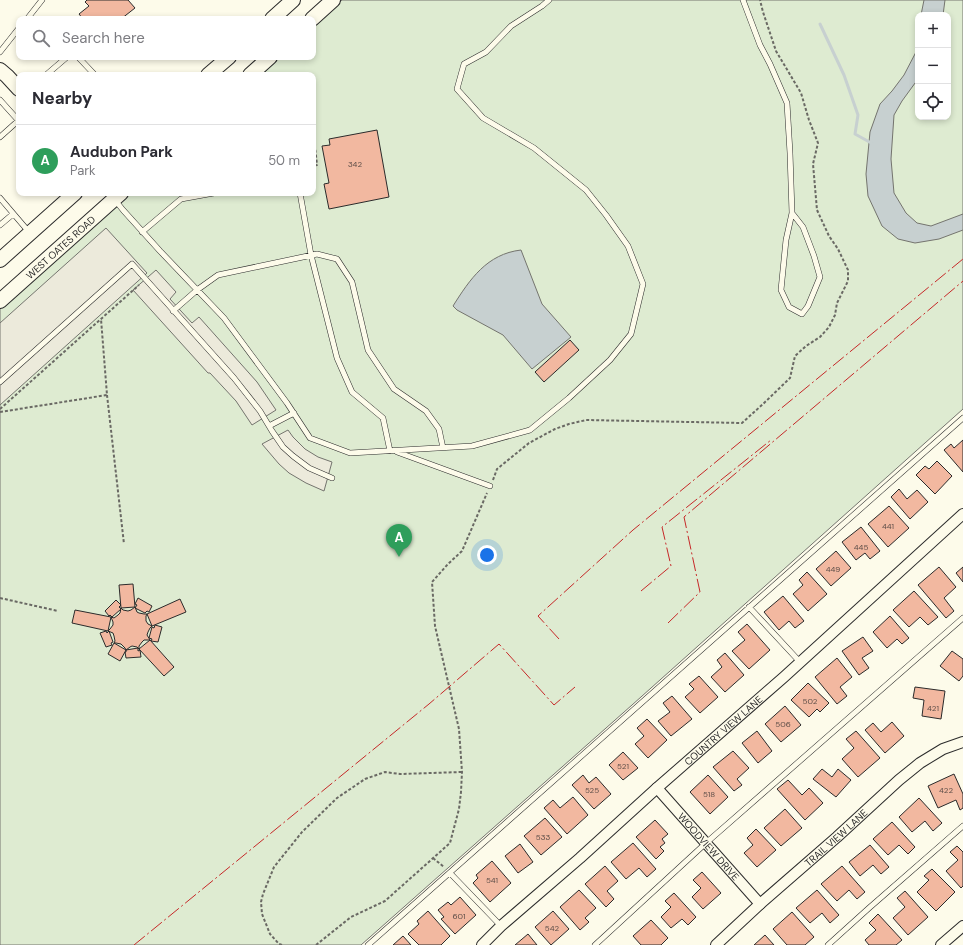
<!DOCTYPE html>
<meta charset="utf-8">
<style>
body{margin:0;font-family:"DM Sans",sans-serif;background:#f7f7f7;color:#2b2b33}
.controls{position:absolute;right:12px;top:12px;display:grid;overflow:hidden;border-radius:8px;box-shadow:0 2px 6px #0003}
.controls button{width:36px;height:36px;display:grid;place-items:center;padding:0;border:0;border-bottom:1px solid #e1e1e2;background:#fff;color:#2b2b33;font:20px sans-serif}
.you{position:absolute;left:487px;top:555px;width:14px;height:14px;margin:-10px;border:3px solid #fff;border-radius:50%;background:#1a73e8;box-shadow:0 0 0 6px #1a73e833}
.badge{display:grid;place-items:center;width:26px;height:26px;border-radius:50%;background:#c62828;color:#fff;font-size:13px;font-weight:700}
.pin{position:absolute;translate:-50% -33px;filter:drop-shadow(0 1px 2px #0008)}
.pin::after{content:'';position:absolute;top:21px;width:14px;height:12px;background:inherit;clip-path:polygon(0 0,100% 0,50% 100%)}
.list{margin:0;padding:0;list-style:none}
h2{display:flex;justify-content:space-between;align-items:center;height:52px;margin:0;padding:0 16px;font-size:17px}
h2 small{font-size:13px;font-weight:400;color:#7c7c81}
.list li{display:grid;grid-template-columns:26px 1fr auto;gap:12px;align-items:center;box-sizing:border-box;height:72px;padding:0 16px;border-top:1px solid #e1e1e2}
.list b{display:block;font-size:15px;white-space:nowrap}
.list p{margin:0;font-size:13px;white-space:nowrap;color:#7c7c81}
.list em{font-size:13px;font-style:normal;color:#7c7c81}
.icon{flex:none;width:22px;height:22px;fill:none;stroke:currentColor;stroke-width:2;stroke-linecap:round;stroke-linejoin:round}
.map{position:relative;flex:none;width:963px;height:945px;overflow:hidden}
.search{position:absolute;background:#fff;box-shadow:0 2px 6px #0003;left:16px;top:16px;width:300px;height:44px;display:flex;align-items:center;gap:10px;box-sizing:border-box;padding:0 14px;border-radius:8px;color:#7c7c81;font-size:15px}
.panel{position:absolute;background:#fff;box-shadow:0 2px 6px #0003;left:16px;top:72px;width:300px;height:124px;border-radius:8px}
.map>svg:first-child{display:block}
.green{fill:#deebd1;stroke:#74746e;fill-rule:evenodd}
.parking{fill:#eceadb;stroke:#74746e}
.water{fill:#c7d0d0;stroke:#74746e}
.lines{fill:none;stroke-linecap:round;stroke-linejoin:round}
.stream{stroke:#c7d0d0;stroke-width:3}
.building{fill:#f2b8a0;stroke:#2b2b2b}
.lane-casing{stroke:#2b2b2b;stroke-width:6}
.street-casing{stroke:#2b2b2b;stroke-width:12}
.secondary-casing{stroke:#2b2b2b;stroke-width:16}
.path{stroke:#6a6964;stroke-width:2;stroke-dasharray:3 2;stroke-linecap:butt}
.lane{stroke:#fdfbea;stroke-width:5}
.street{stroke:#fdfbea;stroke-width:10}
.secondary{stroke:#fdfbea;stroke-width:14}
.power{stroke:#c62828;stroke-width:1;stroke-dasharray:14 3 2 3;stroke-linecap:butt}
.labels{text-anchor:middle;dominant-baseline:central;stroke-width:3;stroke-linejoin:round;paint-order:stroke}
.number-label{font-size:8px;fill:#5d4e48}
.street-label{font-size:10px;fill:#2b2b2b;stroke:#fdfbea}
</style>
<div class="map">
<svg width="963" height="945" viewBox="0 0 963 945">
<rect width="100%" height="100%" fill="#fdfbea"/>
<path class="green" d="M342,0h621v409l-331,296 -271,240h-361v-636l130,-116h183v-118h-52l19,-18h33v-30zM918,15h30v102h-30z"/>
<path class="parking" d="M106,228l41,45 -147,132v-82z
M156,270l20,22 -6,7 22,24 7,-6 50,56 8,9 19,28 -24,15 -16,-24 -26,-28h-2l-75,-83z
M288,430l5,7 12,12 13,8 14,5 -8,29 -18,-8 -17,-10 -10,-9 -17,-20z"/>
<path class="water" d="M924,0h21l-2,15h-22z
M918,38v41l-16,22 -8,14 -3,44 3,34 12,20 11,10 14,3 32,-12v16l-24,9 -24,4 -17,-4 -16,-13 -14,-30 -2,-22 4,-42 10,-28 12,-13 12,-16 12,-23z
M521,250l21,54 29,33 -39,32 -29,-34 -46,-25 -4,-4c17,-27 34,-52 68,-56z"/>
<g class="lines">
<path class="stream" d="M820,24l24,51 14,40 -3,19 18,10"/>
</g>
<path class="building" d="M87,0h41l7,8 -14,11h-38l-4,-5 10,-8 -4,-4z
M377,130l12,67 -60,12 -5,-25 5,-1 -7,-37 8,-1 -1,-6z
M570,340l9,10 -35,32 -9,-10z
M963,440v32l-19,-22 7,-6 3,4z
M937,461l15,15 -17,18 -19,-19 9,-9 4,3z
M899,489l8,10 10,-9 11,12 -18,17 -19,-22z
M889,506l20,22 -21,19 -20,-23z
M861,527l19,24 -10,8 -5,-6 -9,7 -14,-18z
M836,551l15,17 -20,18 -15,-17z
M939,567l17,20 -12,11 10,13 -8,7 -28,-33z
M963,567v15l-7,-9z
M807,572l20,22 -19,17 -15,-17 10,-9 -4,-5z
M133,584l2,23 -14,1 -2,-23z
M914,591l24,26 -10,8 -8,-8 -11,10 -16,-17z
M783,596l21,25 -9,7 -6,-7 -10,9 -15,-18z
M138,598l14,8 -3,6 -2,-1 -2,2 -10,-5 2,-3 -2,-1z
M180,599l6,13 -34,14 -5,-12z
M116,600l5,5 -2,2 2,2 -9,8 -2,-2 -1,1 -4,-5z
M135,607l2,5 2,1 5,1h3l-1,2v5l2,3 4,2 -2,2 -2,4 -1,3 3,5h-6l-2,2 -3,4v3l-2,-2 -5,-1 -2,1 -4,3 -1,-2 -4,-4 -5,-1h-2l1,-2 -1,-5 -1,-3 -5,-2 2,-2 3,-4v-3l-2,-5 3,1 4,-3 2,-2 1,-5 2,2 5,1 3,-1z
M75,610l36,7 -3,14 -36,-8z
M890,616l19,22 -7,6 -5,-5 -10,9 -14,-16z
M747,624l23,26 -21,19 -17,-18 13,-11 -7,-8z
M155,625l7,2 -4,15 -7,-1 1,-2 -3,-1 3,-11 2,1z
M106,631l1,2 2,-2 4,11 -2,1 1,2 -6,2 -6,-14z
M863,637l10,14 -11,7 7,10 -10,7 -17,-24z
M150,640l24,27 -10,9 -25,-27z
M114,643l12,7 -6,11 -12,-7z
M138,648v3l2,-1 1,7 -15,1 -1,-6h1v-2z
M952,651l11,8v17l-4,5 -19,-15z
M725,653l19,22 -19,17 -14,-15 11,-10 -5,-7z
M837,658l15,19 -12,10 7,9 -10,8 -22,-27z
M699,676l19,21 -18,16 -15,-16 9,-8 -5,-5z
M808,683l21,20 -9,9 -3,-3 -8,8 -18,-17z
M915,687l30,4 -4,28 -19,-3 2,-16 -11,-2z
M672,696l20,23 -21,17 -13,-15 12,-9 -7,-9z
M785,706l16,19 -20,17 -16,-18z
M647,719l20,21 -19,18 -13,-14 9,-8 -7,-8z
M892,722l12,14 -19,17 -20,-23 8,-7 8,9z
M757,731l15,20 -14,12 -16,-20z
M856,731l24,27 -22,19 -16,-18 12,-11 -8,-9z
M733,751l16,17 -12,11 5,6 -8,6 -21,-24z
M623,752l15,16 -15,12 -14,-15z
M822,769l10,8 6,-8 13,11 -15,17 -23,-18z
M954,774l9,20v14l-3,2 -4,-10 -18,8 -10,-22z
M583,775l6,8 7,-6 15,17 -17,15 -22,-24z
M708,775l20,22 -18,17 -20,-22z
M788,780l14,15 7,-7 14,15 -18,17 -28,-31z
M573,797l15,18 -21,19 -23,-26 9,-8 7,8z
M919,798l23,25 -9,8 -8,-10 -13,11 -13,-15z
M785,809l17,19 -21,18 -17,-18z
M545,818l17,19 -21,18 -17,-19z
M655,820l13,14 -6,5 3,4 -5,4 4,4 -8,8 -20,-22z
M892,822l23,25 -7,7 -9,-9 -11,10 -15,-16z
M756,829l20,21 -19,17 -13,-14 9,-8 -6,-7z
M633,843l23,26 -9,8 -8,-9 -13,11 -15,-17z
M520,844l13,18 -15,11 -13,-17z
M870,845l19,22 -8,7 -8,-9 -13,11 -11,-14z
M957,846l6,6v34l-2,2 -15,-17 12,-11 -8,-8z
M492,861l19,22 -21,19 -17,-19 5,-5 -2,-3z
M605,866l13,15 -11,10 7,8 -8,8 -21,-23z
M842,866l23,26 -8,7 -8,-9 -12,11 -16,-17z
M932,869l23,23 -19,19 -19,-19 12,-12 -5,-4z
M702,872l19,21 -18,16 -11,-12 9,-9 -8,-8z
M579,890l17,18 -11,10 4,4 -9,8 -20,-23z
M817,890l22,25 -9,8 -8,-10 -12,10 -14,-15z
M905,891l23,26 -20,18 -15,-17 12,-11 -8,-9z
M674,893l22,24 -8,8 -6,-6 -11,9 -10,-11 10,-10 -6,-6z
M460,897l16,18 -21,19 -14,-15 3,-2 -6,-7 10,-8 3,3z
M428,911l22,25 -9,9h-22l-11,-11 11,-10 -2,-3z
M553,911l16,18 -18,16 -16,-18z
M792,912l22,25 -9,8h-18l-14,-16z
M878,914l24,26 -6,5h-27l-4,-5 11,-10 -7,-7z
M651,920l17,18 -7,7h-20l-8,-9z
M528,934l9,11h-22z
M765,935l9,10h-20z
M403,936l8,9h-18z"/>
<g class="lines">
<defs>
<path id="lane" d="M743,0l17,45 10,19 17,39 3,50 2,60 -6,27 -5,50 8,17 13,7 6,-8 12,-29 -6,-21 -11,-29 -11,-14
M27,19l15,-19
M0,52l19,-24
M78,57l17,18
M46,75l21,-18
M0,100l18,20
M0,137l19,-17
M300,193l11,62 26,103 15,34 31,26 7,33
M0,198l29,34
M115,200l8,10 37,41 64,67 63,85 23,35 40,15 122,-7 58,-16 39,-32 41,-38 21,-26 12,-50 -15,-38 -22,-31 -20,-25 -52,-42 -51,-30 -26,-29 7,-25 22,-12 25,-26 31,-20 7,-6
M0,225l13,-11
M142,232l39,-33 33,-6
M173,311l24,-21 21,-15 99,-21 20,5 15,23 16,68 26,39 32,22 13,18 4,19
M0,382l132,-118 102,114 26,33 12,20 11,16 10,9 16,12 23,10
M269,426l25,-13
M397,452l93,34
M749,607l51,55
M450,873l51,53
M368,945l595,-527
M595,945l111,-102 257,-225
M828,945l41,-37 94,-82"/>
<g id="street">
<path id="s1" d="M657,788l103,116"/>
<path id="s2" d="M482,945l19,-19 79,-68 77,-70 127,-111 179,-163"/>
<path id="s3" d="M716,945l44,-41 77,-67 62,-57 21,-17 23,-14 20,-7"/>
<path d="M941,945l22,-19"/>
</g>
<g id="secondary">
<path d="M272,19l21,-19"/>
<path d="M312,19l21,-19"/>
<path d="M0,70l7,6 12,13"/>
<path d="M208,75l21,-18"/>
<path d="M250,75l20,-18"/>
<path d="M0,260l75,-67"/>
<path id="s4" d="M0,301l121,-108"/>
</g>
</defs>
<use href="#lane" class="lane-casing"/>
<use href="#street" class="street-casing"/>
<use href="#secondary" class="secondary-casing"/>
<path class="path" d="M313,146l2,1 2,18 -4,1
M107,395l17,149
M0,409l139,-124
M0,412l107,-17 -6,-76
M493,480l4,-11 32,-26 26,-14 14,-5 17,-4 156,3 21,-19 27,-26 5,-22 11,-10 14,-9 9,-10 6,-12 2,-12 11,-22v-11l-10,-21 -9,-13 -12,-26 -4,-46 5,-21 -9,-23 -8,-27 -25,-42 -13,-39 -3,-12
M0,598l58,13
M433,858l11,9
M282,945l-3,-1 -9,-10 -8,-20 -1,-12 2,-8 11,-27 28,-35 35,-34 28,-19 20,-7 15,2 62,-2
M316,945l35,-28 34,-16 65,-58 9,-34 2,-17 1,-20 -3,-43 -24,-103 -3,-44 16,-18 14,-13 25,-58"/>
<use href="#lane" class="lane"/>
<use href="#street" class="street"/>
<use href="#secondary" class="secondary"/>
<path class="power" d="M641,591l30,-25 -9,-39 109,-87
M668,623l32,-31 -16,-75 279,-236
M559,639l-21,-23 95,-86 330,-271
M134,945l295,-241 70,-60 55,61 21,-18"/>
</g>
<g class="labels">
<g class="number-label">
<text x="355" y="164">342</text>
<text x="888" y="526">441</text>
<text x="861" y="547">445</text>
<text x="833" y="569">449</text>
<text x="810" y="701">502</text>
<text x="933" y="708">421</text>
<text x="783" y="724">506</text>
<text x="623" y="766">521</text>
<text x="592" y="790">525</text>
<text x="946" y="790">422</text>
<text x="709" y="794">518</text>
<text x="543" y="837">533</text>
<text x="492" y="880">541</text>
<text x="459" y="916">601</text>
<text x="552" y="928">542</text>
</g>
<g class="street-label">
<text stroke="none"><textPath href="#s4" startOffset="81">WEST OATES ROAD</textPath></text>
<text stroke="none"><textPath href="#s2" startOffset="323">COUNTRY VIEW LANE</textPath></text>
<text stroke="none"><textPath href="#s3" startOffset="161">TRAIL VIEW LANE</textPath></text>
<text stroke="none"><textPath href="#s1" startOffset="78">WOODVIEW DRIVE</textPath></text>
</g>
</g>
</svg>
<div class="controls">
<button>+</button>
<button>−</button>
<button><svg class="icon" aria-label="locate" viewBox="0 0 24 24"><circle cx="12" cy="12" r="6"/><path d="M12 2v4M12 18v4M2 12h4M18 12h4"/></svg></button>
</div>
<div class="you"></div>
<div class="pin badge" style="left:399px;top:557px;background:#2e9e5b">A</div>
<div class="search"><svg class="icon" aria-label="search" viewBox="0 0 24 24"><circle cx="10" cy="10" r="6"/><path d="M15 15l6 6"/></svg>Search here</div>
<section class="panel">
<h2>Nearby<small></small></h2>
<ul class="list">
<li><span class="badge" style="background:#2e9e5b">A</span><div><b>Audubon Park</b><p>Park</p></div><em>50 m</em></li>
</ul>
</section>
</div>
